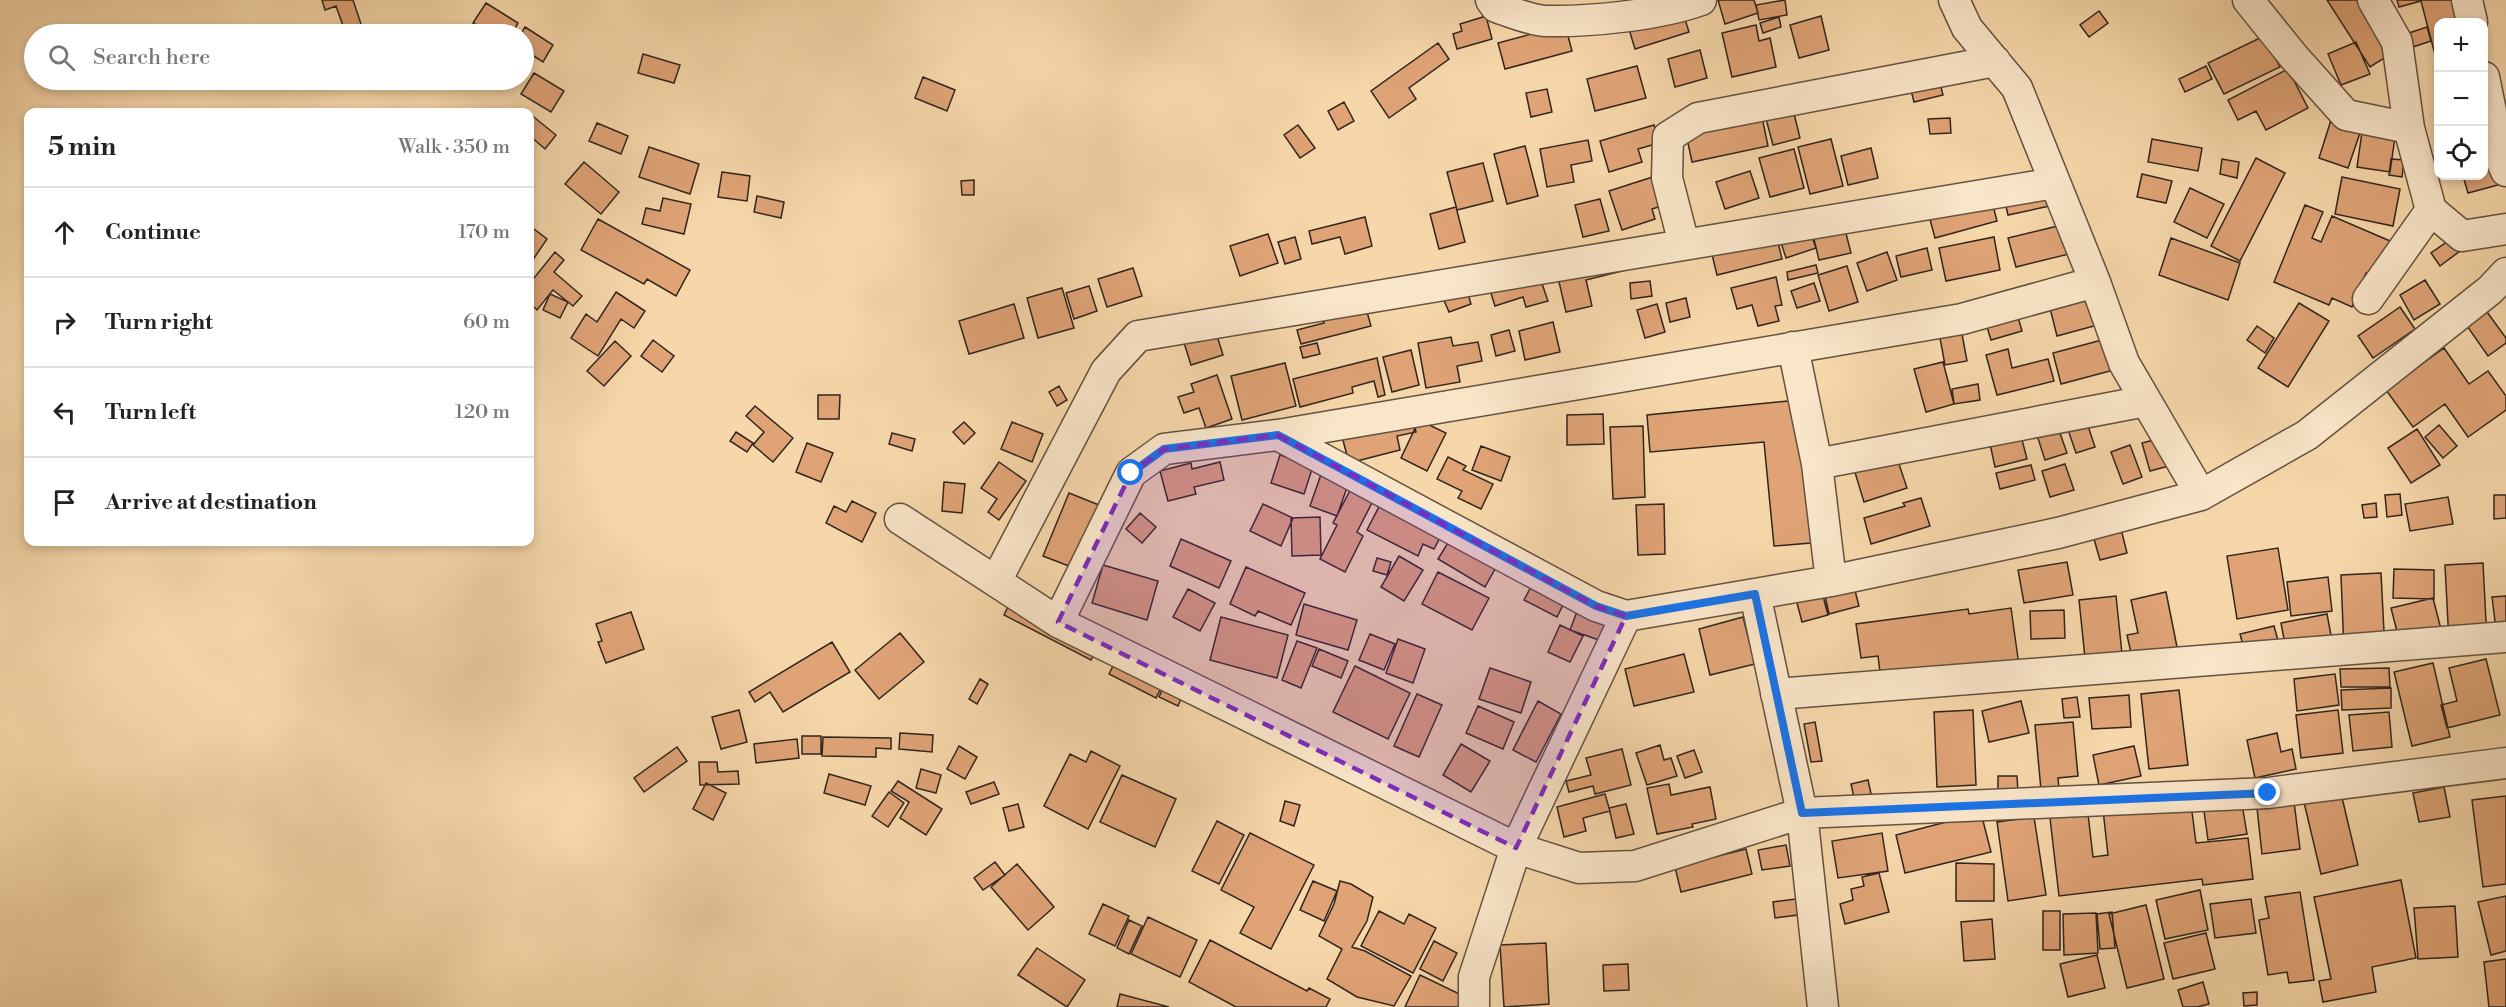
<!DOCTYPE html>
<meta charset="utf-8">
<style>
body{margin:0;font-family:"Libre Bodoni",serif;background:#f2f2f2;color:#222}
.controls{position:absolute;right:18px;top:18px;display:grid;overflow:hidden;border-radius:12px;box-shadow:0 3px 9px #0003}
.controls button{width:54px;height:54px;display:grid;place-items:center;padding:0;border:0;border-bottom:2px solid #e0e0e0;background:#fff;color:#222;font:30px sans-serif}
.stop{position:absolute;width:18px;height:18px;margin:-14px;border:4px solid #1a73e8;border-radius:50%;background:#fff}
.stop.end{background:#1a73e8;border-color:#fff;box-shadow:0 2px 6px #0008}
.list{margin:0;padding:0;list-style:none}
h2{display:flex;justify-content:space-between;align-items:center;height:78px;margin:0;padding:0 24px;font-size:26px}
h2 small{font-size:20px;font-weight:400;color:#767676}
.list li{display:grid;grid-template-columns:39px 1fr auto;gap:18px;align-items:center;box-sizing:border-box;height:90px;padding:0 24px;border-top:2px solid #e0e0e0}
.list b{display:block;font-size:22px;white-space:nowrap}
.list em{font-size:20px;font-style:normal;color:#767676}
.icon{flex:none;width:33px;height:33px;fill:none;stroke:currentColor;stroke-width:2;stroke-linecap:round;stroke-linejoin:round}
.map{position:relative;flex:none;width:2506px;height:1007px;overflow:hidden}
.search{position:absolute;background:#fff;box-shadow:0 3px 9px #0003;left:24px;top:24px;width:510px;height:66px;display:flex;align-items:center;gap:15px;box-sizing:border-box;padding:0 21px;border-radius:33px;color:#767676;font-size:22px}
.panel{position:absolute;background:#fff;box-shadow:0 3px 9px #0003;left:24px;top:108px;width:510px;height:438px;border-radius:12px}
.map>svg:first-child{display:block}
.building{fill:#dfa376;stroke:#31251e;stroke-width:1.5}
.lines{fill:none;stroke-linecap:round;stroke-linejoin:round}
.minor-casing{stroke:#625241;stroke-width:33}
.minor{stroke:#f9e5c8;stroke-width:30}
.route{stroke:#1a73e8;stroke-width:8}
.marked{fill:#7b2cbf;fill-opacity:0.2;stroke:#7b2cbf;stroke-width:4.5;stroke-dasharray:12 8;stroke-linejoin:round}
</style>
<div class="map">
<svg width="2506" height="1007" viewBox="0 0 2506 1007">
<rect width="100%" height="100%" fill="#f6d7aa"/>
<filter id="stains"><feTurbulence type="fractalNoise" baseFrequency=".00333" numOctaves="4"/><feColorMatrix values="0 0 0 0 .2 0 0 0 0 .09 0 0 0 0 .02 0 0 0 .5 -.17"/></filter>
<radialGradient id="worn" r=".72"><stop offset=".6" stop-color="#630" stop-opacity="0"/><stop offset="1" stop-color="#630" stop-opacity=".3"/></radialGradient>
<path class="building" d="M322,0h31l10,30 -17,4 -10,-28 -11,4z
M1679,0l10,32 -54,17 -13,-43z
M1718,0h36l4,13 -33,11z
M1785,0l2,15 -28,5 -3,-15z
M2327,0h38l32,50 -27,17z
M2397,0h58l6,22h-23v44l-17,-65 -22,6z
M486,3l32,20 -6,11h-19l-20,-11z
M2099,11l9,12 -19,14 -9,-12z
M1486,16l6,23 -35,10 -4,-15 9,-3 -2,-7z
M1821,16l8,34 -30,8 -9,-33z
M1779,17l2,10 -18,6 -3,-10z
M1565,25l7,26 -67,18 -7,-26z
M1756,25l3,16 11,-3 6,29 -44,10 -10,-44z
M525,27l28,18 -10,17 -19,-12v-16h-3z
M2427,27l4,14 -18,6 -4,-14z
M2264,36l16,31 -56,27 -16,-31z
M2356,42l14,32 -29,11 -13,-31z
M1438,43l11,16 -40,29 7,11 -27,19 -18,-27z
M1700,50l7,28 -32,9 -7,-28z
M643,54l37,11 -6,18 -36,-10z
M1637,66l9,32 -51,13 -8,-32z
M2206,66l6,13 -27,13 -6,-13z
M1936,67l7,28 -29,7 -7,-28z
M2288,69l20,39 -42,22 -10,-19 -18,9 -10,-20z
M534,73l30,18 -13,21 -30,-18z
M923,77l32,13 -8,21 -32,-13z
M1547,89l5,23 -21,5 -5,-24z
M1788,89l12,49 -27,7 -13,-49z
M1758,98l10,48 -76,16 -8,-38z
M1344,102l10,19 -16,9 -10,-19z
M2484,103l3,39 11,43 -30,8 -5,-17h21z
M530,114l26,21 -11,14 -15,-13z
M1950,118l1,15 -21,1 -2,-15z
M2331,120l30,10 -13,38 -29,-10z
M597,123l31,13 -7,18 -32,-13z
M1298,125l17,23 -15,10 -16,-23z
M1654,125l5,18 -21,6 4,13 -33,10 -9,-31z
M2363,125l33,5 -6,42 -33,-5z
M1831,139l12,47 -33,8 -12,-47z
M2152,139l50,9 -4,23 -50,-9z
M1588,140l4,21 -21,4 3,17 -27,5 -7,-38z
M1525,146l13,50 -31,8 -13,-50z
M649,147l50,17 -9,30 -51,-17z
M1871,148l7,30 -30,7 -7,-29z
M1794,149l10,39 -34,9 -11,-39z
M2256,158l29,15 -45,88 -29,-15z
M2222,159l17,3 -2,16 -17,-4z
M2391,159l13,1 -2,17 -13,-2z
M584,162l35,30 -18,22 -36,-30z
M1483,163l10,38 -36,9 -10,-38z
M1750,171l9,27 -34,11 -9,-27z
M722,172l28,4 -3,25 -29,-4z
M1665,173l9,29 -22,7 3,10 -33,11 -13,-39z
M2142,174l30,7 -6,22 -29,-6z
M2342,177l58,12 -7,37 -58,-12z
M974,180v15h-12l-1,-14z
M1987,182l10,39 -62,17 -10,-37z
M2190,188l34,16 -17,34 -33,-16z
M2002,189l62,14 -56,12z
M757,196l27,6 -3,16 -27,-6z
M663,198l28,6 -7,30 -42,-10 4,-16 14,3z
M1600,199l9,32 -26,6 -8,-32z
M2305,205l18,7 -11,26 9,4 11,-26 65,28 -15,36 -16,-7 -14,34 -20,-9 -3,7 -55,-23z
M1456,207l9,35 -26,7 -9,-35z
M1840,210l11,43 -32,7 -10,-42z
M1365,217l7,29 -27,8 -5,-17 -28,7 -3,-13z
M598,219l92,51 -14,26 -29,-17 -3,5 -63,-34z
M1807,223l9,25 -30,10 -8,-25z
M1774,225l8,34 -65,16 -8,-33z
M2062,225l7,29 -53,13 -8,-29z
M530,226l17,13 -17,25z
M1268,234l10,29 -38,13 -10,-30z
M1295,237l6,22 -16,5 -7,-22z
M1994,237l6,33 -54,11 -7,-33z
M2171,238l69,25 -12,37 -69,-25z
M2451,239l9,12 -20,15 -9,-13z
M1927,248l5,22 -31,7 -5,-21z
M555,252l9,8 -10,12 28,24 -9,10 -20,-16 -16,20 -7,-7v-20z
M1887,252l10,28 -30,11 -10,-28z
M1629,265l1,4 -44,11 6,26 -26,6 -10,-43z
M1816,265l2,8 -30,7 -1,-8z
M1847,266l11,36 -29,9 -11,-36z
M1133,268l9,28 -35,11 -9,-28z
M1538,272l10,29 -22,6 -3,-10 -28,9 -6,-19z
M1776,277l6,28 -7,1 4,15 -21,5 -6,-21 -15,4 -6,-21z
M2425,280l15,24 -26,16 -14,-25z
M1650,281l2,15 -21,3 -1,-16z
M2106,281l10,39 -59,16 -10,-40z
M1814,283l6,18 -23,7 -6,-17z
M1089,286l8,25 -23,8 -8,-26z
M1466,287l5,17 -22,8 -7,-16z
M1062,288l12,40 -36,10 -11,-40z
M616,292l29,19 -11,17 -13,-9 -23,37 -27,-18 15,-24 11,8z
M550,294l18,8 -8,16 -17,-8z
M1363,298l8,28 -70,18 -4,-14 27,-7 -4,-13z
M1686,298l4,19 -20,5 -4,-19z
M2299,303l30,18 -41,66 -30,-19z
M1014,304l10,34 -55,16 -10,-33z
M1657,304l8,28 -20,6 -8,-28z
M2015,307l7,24 -31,9 -7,-23z
M2400,307l15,22 -42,29 -15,-22z
M2487,312l19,26v5l-18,13 -21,-30z
M1553,322l7,30 -35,8 -6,-29z
M1214,326l9,29 -32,10 -9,-29z
M2257,326l17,12 -9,15 -18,-13z
M1509,330l6,21 -19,5 -5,-21z
M1962,334l5,27 -22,4 -5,-27z
M2117,336l8,31 -64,17 -8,-31z
M1451,337l2,9 25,-4 4,19 -25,5 3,16 -34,6 -8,-45z
M653,340l21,16 -12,16 -21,-16z
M615,341l16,15 -27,30 -17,-15z
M1317,343l3,11 -17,4 -3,-11z
M2444,348l25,36 19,-13 18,25v14l-38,27 -23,-33 -32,23 -27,-37z
M2008,349l4,19 36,-9 6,22 -57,14 -11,-40z
M1411,350l8,35 -27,7 -9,-35z
M1377,358l8,37 -7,2 -4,-16 -22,6 1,6 -53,14 -7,-28z
M1943,362l11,42 -28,8 -12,-43z
M1285,363l11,43 -54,14 -11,-44z
M1217,375l15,44 -26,9 -7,-20 -15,5 -6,-16 16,-5 -3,-8z
M1978,384l2,16 -26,4 -2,-15z
M1059,386l8,14 -10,6 -8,-14z
M818,395h22l-1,24h-21z
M1797,400l14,143 -37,3 -10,-104 -114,10 -3,-37z
M755,406l38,32 -20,24 -20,-17 11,-13 -18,-16z
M1411,412l5,20 -19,4 3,14 -51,13 -9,-34z
M1603,414l1,30 -37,1v-30z
M2084,414l11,33 -19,6 -11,-32z
M1419,420l27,13 -19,38 -26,-13z
M964,422l11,11 -11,11 -11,-12z
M1012,422l31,12 -11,28 -31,-13z
M2056,422l11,31 -22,7 -10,-31z
M2439,425l18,21 -14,12 -18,-21z
M1643,426l2,71 -32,2 -3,-72z
M2417,429l23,36 -29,18 -23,-35z
M736,432l17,11 -6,9 -17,-11z
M2020,432l7,27 -32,8 -6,-28z
M892,433l23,6 -3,12 -23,-7z
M2154,440l4,12 14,-4 4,16 -26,7 -8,-28z
M807,443l26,10 -12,29 -25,-10z
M2130,445l12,32 -19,7 -12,-32z
M1481,446l29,11 -9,24 -29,-11z
M1280,455l33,11 -9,28 -33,-11z
M1896,455l11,33 -43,14 -10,-33z
M1448,457l18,9 -3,4 30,14 -12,25 -23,-11 4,-7 -25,-12z
M999,462l27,19 -27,39 -11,-8 9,-13 -16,-11z
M1220,462l4,18 -30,7 2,7 -28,7 -8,-30 31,-8 1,6z
M1325,463l27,10 -15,43 -27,-10z
M2065,464l9,26 -24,7 -8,-26z
M2031,465l4,15 -35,9 -4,-16z
M1355,481l22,12 -20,39 6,4 -18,36 -25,-13 17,-34 -4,-2z
M944,482l21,2 -3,29 -20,-2z
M1069,493l30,12 -25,63 -31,-12z
M2400,494l2,21 -15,2 -2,-22z
M1385,495l61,31 -12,23 -11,-5 -5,12 -51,-26z
M2494,495h12v23l-12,1z
M2448,497l5,27 -43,7 -5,-27z
M1921,498l9,28 -59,18 -7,-26 41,-12 -2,-3z
M852,501l24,12 -14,29 -36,-19 8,-17 12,6z
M2376,503l1,14 -13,1 -2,-13z
M1263,504l30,14 -12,28 -31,-15z
M1664,504l1,50 -27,1 -2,-50z
M1140,513l16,14 -14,16 -16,-14z
M1320,517l1,38 -29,1 -1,-38z
M2120,525l7,28 -27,7 -8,-28z
M1454,533l46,27 -15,27 -47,-28z
M1181,539l50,22 -12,27 -49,-22z
M2278,548l10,62 -51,9 -10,-63z
M1399,556l24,14 -19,31 -23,-14z
M1377,558l14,4 -4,13 -14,-4z
M2067,562l6,33 -49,8 -6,-33z
M2483,563l4,78 -38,2 -4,-78z
M1103,565l55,16 -11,39 -55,-17z
M1246,567l59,26 -14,32 -33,-14 -3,5 -25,-12z
M2394,569l40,1v29l-41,-1z
M1438,572l51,26 -17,32 -50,-26z
M1539,572l32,17 -14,28 -33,-17z
M2381,573l4,78 -41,1 -3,-77z
M2328,577l4,34 -41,5 -4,-34z
M1853,583l6,23 -30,8 -5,-23z
M1188,589l27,14 -15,28 -27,-14z
M1822,592l6,23 -26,7 -6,-23z
M2166,592l14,70 -45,9 -8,-36 11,-2 -7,-33z
M1015,593l87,46 -11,21 -87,-45z
M1583,596l28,11 -12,33 -29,-10z
M2116,596l8,77 -37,4 -8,-77z
M2506,596v39l-9,2 -5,-40z
M2433,598l10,39 -42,10 -10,-39z
M1304,604l53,16 -9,30 -52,-15z
M2011,608l10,72 -138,16 -5,-40 -17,2 -5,-34 112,-15 1,5z
M2064,610l1,28 -34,1 -1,-28z
M631,612l13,37 -38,14 -8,-21 4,-1 -6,-17z
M2327,614l7,37 -46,9 -7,-37z
M1221,617l67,18 -11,43 -67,-18z
M1743,617l12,47 -45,11 -11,-46z
M1560,625l23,11 -13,26 -22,-10z
M2274,626l8,29 -34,8 -8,-29z
M900,633l24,29 -45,37 -24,-29z
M1370,634l25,10 -11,26 -25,-10z
M1398,639l27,10 -12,34 -27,-10z
M1297,641l20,7 -16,40 -19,-8z
M832,642l18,30 -67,40 -13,-20 -15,10 -6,-10z
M1319,649l29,12 -7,17 -29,-12z
M1120,652l47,24 -11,22 -47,-24z
M1684,654l10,38 -60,14 -9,-37z
M2486,659l14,56 -53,13 -6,-23 16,-4 -8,-33z
M2433,663l17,74 -38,9 -18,-74z
M1355,666l55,27 -22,46 -55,-27z
M1490,668l41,14 -10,31 -42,-14z
M2389,668l1,19h-49l-1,-18z
M2335,674l4,31 -42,6 -3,-32z
M980,679l8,5 -11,20 -8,-5z
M1166,681l19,8 -7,17 -19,-9z
M2391,688v20l-49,2 -1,-20z
M2179,690l9,75 -39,4 -8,-75z
M1417,694l25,11 -23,52 -25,-11z
M2129,695l2,32 -39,2 -3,-31z
M2077,697l3,20 -16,1 -2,-19z
M1538,701l23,13 -25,48 -23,-12z
M2021,701l8,32 -40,9 -7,-31z
M1478,706l36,16 -11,27 -37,-16z
M739,710l8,32 -26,7 -9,-32z
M1973,710l3,75 -39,2 -3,-75z
M2338,710l5,43 -42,5 -5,-43z
M2389,712l3,35 -39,4 -4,-36z
M1815,722l7,39 -11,1 -7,-38z
M2073,722l5,54 -20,2 1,10 -18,2 -6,-65z
M900,733l33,2 -1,17 -33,-3z
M2277,733l4,19 11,-3 4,20 -41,9 -8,-38z
M802,736h19v18h-19z
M823,737l68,1v11l-15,-1v9l-54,-1z
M797,739l2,19 -43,5 -2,-19z
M1461,744l29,17 -19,31 -28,-17z
M1660,745l4,15 7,-2 6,18 -30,9 -11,-32z
M959,746l18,11 -12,22 -18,-10z
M2134,746l7,30 -42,9 -6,-30z
M677,747l10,14 -43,31 -10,-14z
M1622,749l9,36 -36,9 -2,-8 -24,6 -3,-11 25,-6 -5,-17z
M1694,750l8,22 -17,6 -8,-22z
M1091,751l29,15 -32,63 -44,-23 26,-52 16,8z
M699,762h18l1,10 20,-1 1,13 -39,1z
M921,769l20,6 -5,18 -20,-5z
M829,774l42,12 -6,19 -41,-12z
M1122,775l54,24 -21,48 -55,-25z
M1998,776h19l1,17 -20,1z
M1868,780l4,18 -17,4 -4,-18z
M898,781l44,28 -16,26 -26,-17 9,-16 -18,-11z
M994,782l5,12 -28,10 -5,-12z
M706,783l20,10 -13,27 -20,-11z
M1669,784l2,11 39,-8 6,32 -24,5 1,3 -36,7 -10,-46z
M2444,787l6,30 -31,5 -6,-29z
M2340,789l18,76 -37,9 -18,-76z
M889,792l15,11 -16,24 -16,-11z
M1605,794l5,17 -27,7 3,13 -22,6 -7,-30z
M2293,794l7,55 -38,5 -6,-55z
M2506,796v88l-23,3 -11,-87z
M2241,798l6,36 -39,6 -5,-36z
M1285,801l15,4 -6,21 -14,-5z
M1018,804l6,23 -15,4 -6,-23z
M1626,804l8,30 -18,4 -7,-30z
M2191,804l5,39 52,-5 5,41 -50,6 -1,-6 -143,17 -9,-78 38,-4 5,43 15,-2 -5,-45z
M1981,813l10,39 -86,21 -9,-38z
M2034,817l12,78 -38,6 -11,-79z
M1217,821l27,14 -25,49 -27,-13z
M1250,833l64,32 -43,84 -31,-16 14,-26 -33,-17z
M1882,833l6,38 -50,7 -6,-37z
M1786,845l4,21 -28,4 -4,-20z
M1746,849l6,25 -71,18 -6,-25z
M995,862l10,13 -22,15 -9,-12z
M1956,863l38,1v37h-38z
M1017,864l37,43 -26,23 -37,-43z
M1879,873l10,39 -44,12 -5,-20 13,-4 -2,-11 13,-3 -2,-9z
M2401,880l15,78 -44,9 4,25 -53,10 -4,-21 12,-2 -17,-82z
M1313,881l24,10 -13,30 -24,-11z
M1340,881l11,3 22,13 -6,24 -15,26 13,4 46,25 -17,30 -37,-9 -30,-18 15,-30 -23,-13 15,-32z
M2200,890l8,40 -43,9 -9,-39z
M2300,892l14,88 -25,3 -2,-11 -19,3 -9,-55 10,-2 -4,-21z
M2506,896v55l-15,4 -13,-53z
M1796,899l2,16 -23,3 -2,-16z
M2251,899l5,34 -41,5 -5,-34z
M1103,904l26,12 -14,30 -26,-12z
M2146,905l18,74 -37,9 -18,-74z
M2455,906l3,51 -40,2 -4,-51z
M1379,911l25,13 5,-10 27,14 -23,45 -52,-27z
M2043,911h17v39h-17z
M2112,912l3,36 -15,1 -3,-35z
M2096,913l2,40 -34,2 -1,-41z
M1148,917l49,23 -17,37 -49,-23z
M1992,919l3,40 -31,2 -3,-39z
M1129,920l13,6 -13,28 -12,-6z
M2206,933l9,36 -42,10 -9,-36z
M1210,940l97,51 2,-3 21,11 -4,8h-90l-47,-25z
M1434,941l23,12 -14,28 -23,-12z
M1546,943l3,61 -45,3 -4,-62z
M1037,948l48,32 -18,27 -49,-32z
M2097,955l8,33 -37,9 -8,-33z
M2506,959v48h-17l-5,-45z
M1628,964l1,26 -25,1 -1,-26z
M1420,975l50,24 -4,8h-61z
M2203,982l6,22 -12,3h-14l-5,-17z
M2257,992v13l-13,1 -1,-13z
M1120,994l49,13h-52z"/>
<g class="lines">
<defs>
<path id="minor" d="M1491,0l5,7c15,5 34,13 49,14 46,1 114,-6 156,-21
M1954,0l13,28 50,60 78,194 29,81 77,132
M2248,0l46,57 52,58 63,13 22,82 -63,89
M2373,0l24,42 12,86
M2467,0l5,22
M2484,77l17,83 5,11
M2431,210l31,26 44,-7
M1684,244l-17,-66 1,-41 30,-19 297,-57
M1793,347l24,117 14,117
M1278,435l318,171 30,10 205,-35 227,-48 143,-38 106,-60 183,-145 16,-17
M1817,464l329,-63
M900,519l158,103 458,226 63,20 56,-2 167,-53 466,-20 238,-30
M996,581l110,-210 32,-35 917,-153
M1755,594l47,219 21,194
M1058,622l73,-149 33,-24 114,-14 684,-116 133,-37
M1776,694l730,-57
M1474,1007v-30l42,-129 110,-232"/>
</defs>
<use href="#minor" class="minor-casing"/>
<use href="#minor" class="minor"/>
</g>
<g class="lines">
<path class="route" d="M1131,473l33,-24 114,-14 318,171 30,10 129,-22 47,219 466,-20"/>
</g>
<path class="marked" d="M1278,435l318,171 30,10 -110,232 -458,-226 73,-149 33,-24z"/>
<rect width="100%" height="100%" filter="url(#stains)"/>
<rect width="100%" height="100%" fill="url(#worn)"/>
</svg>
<div class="controls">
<button>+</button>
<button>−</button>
<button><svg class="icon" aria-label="locate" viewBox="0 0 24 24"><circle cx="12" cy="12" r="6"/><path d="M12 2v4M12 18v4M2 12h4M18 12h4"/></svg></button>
</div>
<div class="stop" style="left:1131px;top:473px"></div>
<div class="stop end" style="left:2268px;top:793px"></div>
<div class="search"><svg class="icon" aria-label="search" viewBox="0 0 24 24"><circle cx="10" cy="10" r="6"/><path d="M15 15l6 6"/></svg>Search here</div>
<section class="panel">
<h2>5 min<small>Walk · 350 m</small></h2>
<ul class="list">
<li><svg class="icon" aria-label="ahead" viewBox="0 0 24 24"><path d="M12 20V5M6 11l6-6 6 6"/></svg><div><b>Continue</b></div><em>170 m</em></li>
<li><svg class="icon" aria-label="right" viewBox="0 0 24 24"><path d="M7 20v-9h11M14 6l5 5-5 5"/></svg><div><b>Turn right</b></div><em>60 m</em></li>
<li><svg class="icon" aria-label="left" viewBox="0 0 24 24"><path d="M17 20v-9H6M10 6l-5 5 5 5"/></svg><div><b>Turn left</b></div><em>120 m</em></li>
<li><svg class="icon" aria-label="arrive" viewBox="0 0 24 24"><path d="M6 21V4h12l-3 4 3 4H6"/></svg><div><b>Arrive at destination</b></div></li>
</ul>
</section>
</div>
